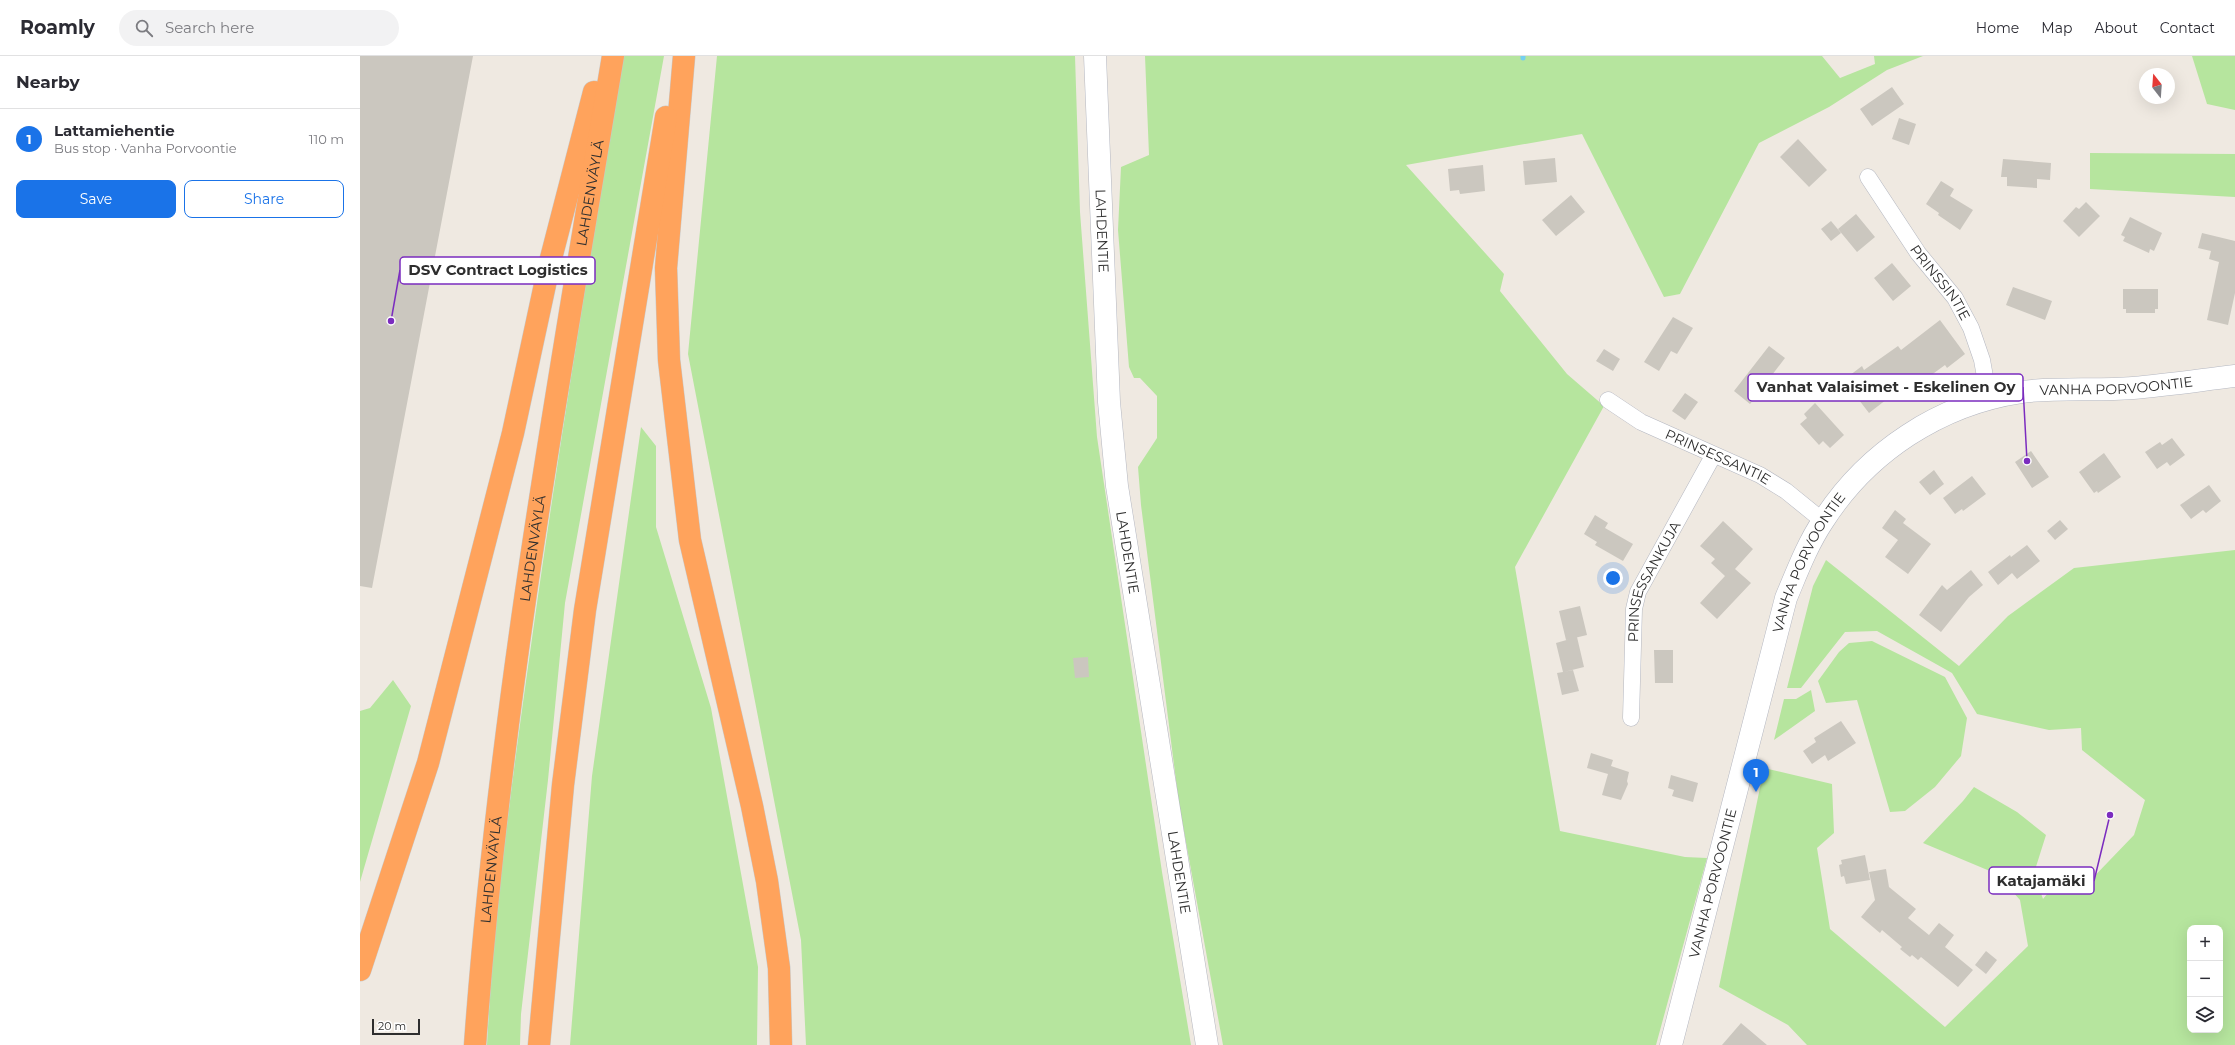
<!DOCTYPE html>
<meta charset="utf-8">
<style>
body{margin:0;font-family:Montserrat,sans-serif;background:#f2f2f3;color:#2b2b33}
.controls{position:absolute;right:12px;bottom:12px;display:grid;overflow:hidden;border-radius:8px;box-shadow:0 4px 16px #0002}
.controls button{width:36px;height:36px;display:grid;place-items:center;padding:0;border:0;border-bottom:1px solid #e1e1e2;background:#fff;color:#2b2b33;font:20px sans-serif}
.compass{position:absolute;left:1779px;top:12px;width:36px;height:36px;border-radius:50%;background:#fff;box-shadow:0 4px 16px #0002;rotate:343deg}
.scale{position:absolute;left:12px;bottom:10px;width:48px;box-sizing:border-box;padding-left:4px;border:2px solid #2e2e2e;border-top:0;font-size:11px;line-height:14px;white-space:nowrap;color:#2e2e2e;-webkit-text-stroke:3px #fff;paint-order:stroke}
.you{position:absolute;left:1253px;top:522px;width:14px;height:14px;margin:-10px;border:3px solid #fff;border-radius:50%;background:#1a73e8;box-shadow:0 0 0 6px #1a73e833}
.badge{display:grid;place-items:center;width:26px;height:26px;border-radius:50%;background:#1a73e8;color:#fff;font-size:13px;font-weight:700}
.pin{position:absolute;translate:-50% -33px;filter:drop-shadow(0 1px 2px #0008)}
.pin::after{content:'';position:absolute;top:21px;width:14px;height:12px;background:inherit;clip-path:polygon(0 0,100% 0,50% 100%)}
.list{margin:0;padding:0;list-style:none}
h2{display:flex;justify-content:space-between;align-items:center;height:52px;margin:0;padding:0 16px;font-size:17px}
h2 small{font-size:13px;font-weight:400;color:#7c7c81}
.list li{display:grid;grid-template-columns:26px 1fr auto;gap:12px;align-items:center;box-sizing:border-box;height:60px;padding:0 16px;border-top:1px solid #e1e1e2}
.list b{display:block;font-size:15px;white-space:nowrap}
.list p{margin:0;font-size:13px;white-space:nowrap;color:#7c7c81}
.list em{font-size:13px;font-style:normal;color:#7c7c81}
.actions{display:flex;gap:8px;padding:12px 16px}
.actions a{flex:1;padding:9px 0;border:1px solid #1a73e8;border-radius:8px;text-align:center;font-size:14px;color:#1a73e8}
.actions .main{background:#1a73e8;color:#fff}
.icon{flex:none;width:22px;height:22px;fill:none;stroke:currentColor;stroke-width:2;stroke-linecap:round;stroke-linejoin:round}
.map{position:relative;flex:none;width:1875px;height:989px;overflow:hidden}
header{display:flex;align-items:center;gap:24px;box-sizing:border-box;height:56px;padding:0 20px;background:#fff;border-bottom:1px solid #e1e1e2}
header strong{font-size:19px}
nav{display:flex;gap:22px;margin-inline-start:auto;font-size:14px}
.search{width:280px;height:36px;background:#f2f2f3;display:flex;align-items:center;gap:10px;box-sizing:border-box;padding:0 14px;border-radius:22px;color:#7c7c81;font-size:15px}
main{display:flex}
aside{flex:1;background:#fff}
.map>svg:first-child{display:block}
.green{fill:#b6e59e;fill-rule:evenodd}
.lines{fill:none;stroke-linecap:round;stroke-linejoin:round}
.stream{stroke:#75cff0;stroke-width:5}
.building{fill:#cbc7bf}
.street-casing{stroke:#b4b7c1;stroke-width:17}
.secondary-casing{stroke:#b4b7c1;stroke-width:23}
.highway-casing{stroke:#c9c9c9;stroke-width:23}
.street{stroke:#fff;stroke-width:16}
.secondary{stroke:#fff;stroke-width:22}
.highway{stroke:#ffa35c;stroke-width:22}
.labels{text-anchor:middle;dominant-baseline:central;stroke-width:3;stroke-linejoin:round;paint-order:stroke}
.street-label{font-size:14px;fill:#2e2e2e;stroke:#fff}
.leader{fill:none;stroke:#7b2cbf;stroke-width:1.5}
.callout-dot{fill:#7b2cbf;stroke:#fff;stroke-width:1.5}
.callout{fill:#fff;stroke:#7b2cbf;stroke-width:1.5}
.callout-label{font-size:15px;text-anchor:middle;font-weight:bold;fill:#2e2e2e}
</style>
<header>
<strong>Roamly</strong>
<div class="search"><svg class="icon" aria-label="search" viewBox="0 0 24 24"><circle cx="10" cy="10" r="6"/><path d="M15 15l6 6"/></svg>Search here</div>
<nav><a>Home</a><a>Map</a><a>About</a><a>Contact</a></nav>
</header>
<main>
<aside>
<h2>Nearby<small></small></h2>
<ul class="list">
<li><span class="badge">1</span><div><b>Lattamiehentie</b><p>Bus stop · Vanha Porvoontie</p></div><em>110 m</em></li>
</ul>
<div class="actions"><a class="main">Save</a><a>Share</a></div>
</aside>
<div class="map">
<svg width="1875" height="989" viewBox="0 0 1875 989">
<rect width="100%" height="100%" fill="#efe9e1"/>
<path class="green" d="M264,0h40l-99,547 -17,177 -27,234 -1,31h-33c8,-151 30,-300 51,-449 26,-180 55,-360 86,-540z
M357,0h358l5,156 17,225 65,435 29,173h-385l-5,-105 -113,-586z
M785,0h677l18,22 35,-14 -1,-8h49l-36,14 -58,37 -70,36 -79,151 -16,3 -82,-163 -176,31 98,109 -4,17 67,83 37,32 -89,161 45,264 125,26 22,1 -51,187h-433l-44,-241 -38,-299 -3,-38 19,-29v-42l-17,-18h-6l-5,-11 -11,-137 3,-63 28,-12z
M1832,0h43v54l-28,-6z
M1730,97l145,1v43l-145,-8z
M281,371l15,19v81l55,181 47,259 -1,78h-187l22,-269z
M1875,494v495h-428l-19,-20 -69,-38 45,-219 68,16 2,49 -17,15 13,81 115,98 83,-81 -8,-46 -23,-26 -74,-31 40,-42 11,-14 43,25 29,23 -12,38 9,26 14,-17 26,6 51,-53 11,-35 -63,-50 -1,-22 -32,2 -72,-16 -25,-41 -75,-42 -32,1 -44,56h-14l26,-102 13,-26 133,106 49,-50 66,-48zM1830,872h30v102h-30z
M1512,585l73,36 22,41 -6,38 -26,31 -30,24 -15,1 -33,-112 -31,3 -8,-22 21,-29 10,-9z
M33,624l18,26 -51,176v-171l10,-3z
M1451,634l4,21 -41,29 10,-41h12z"/>
<g class="lines">
<path class="stream" d="M1163,0v2"/>
</g>
<path class="building" d="M0,0h113l-101,532 -12,-2z
M1532,31l12,17 -32,22 -12,-17z
M1539,62l17,6 -7,21 -17,-6z
M1438,83l29,31 -18,17 -29,-30z
M1195,102l2,24 -32,3 -2,-24z
M1643,103l48,4 -1,17 -13,-1v9l-30,-2v-9h-6z
M1123,109l2,26 -25,3 -1,-4 -9,1 -2,-22z
M1581,125l13,8 -4,7 23,14 -13,20 -22,-15 1,-2 -13,-9z
M1211,139l14,17 -29,24 -14,-16z
M1726,146l14,14 -21,21 -16,-16 13,-14 3,2z
M1496,158l19,23 -18,15 -19,-23z
M1770,161l32,16 -8,18 -4,-2 -1,4 -26,-12 2,-4 -4,-2z
M1471,165l10,12 -10,8 -10,-12z
M1842,177l33,8v52l-7,32 -21,-5 12,-58 -10,-3 2,-8 -13,-3z
M1532,207l19,23 -18,15 -19,-23z
M1653,231l39,14 -7,19 -39,-15z
M1763,233h35v20h-3v4h-29v-4h-3z
M1313,261l20,11 -16,26 -6,-3 -12,20 -15,-9z
M1580,264l25,34 -18,14 -2,-3 -37,27 -4,-6 -35,27 -17,-22 -2,2 -9,-11 21,-16 2,4 34,-24 3,4z
M1409,290l16,12 -35,46 -16,-13z
M1244,293l16,10 -7,12 -17,-10z
M1325,337l13,9 -13,18 -13,-9z
M1455,347l29,32 -14,13 -7,-7 -4,4 -19,-21 7,-6 -3,-4z
M1812,382l13,17 -15,11 -3,-4 -10,7 -12,-17 15,-10 2,3z
M1671,395l18,26 -17,11 -17,-26z
M1744,397l17,24 -23,16 -1,-2 -3,2 -15,-21z
M1574,414l10,14 -14,11 -11,-13z
M1612,420l14,18 -23,17 -1,-2 -7,5 -12,-16z
M1849,429l12,16 -15,12 -3,-3 -12,9 -11,-14z
M1535,454l11,9 -3,4 28,21 -23,30 -23,-17 13,-17 -16,-12z
M1235,459l13,8 -3,5 28,16 -10,17 -28,-16 2,-3 -13,-8z
M1700,464l8,9 -13,11 -8,-9z
M1363,465l30,28 -18,20 16,14 -34,36 -17,-16 25,-27 -14,-13 4,-4 -15,-13z
M1667,489l13,16 -23,18 -5,-6 -14,12 -10,-13 22,-17 1,2z
M1611,514l12,15 -14,12 -28,35 -22,-17 23,-30 5,5z
M1220,550l7,29 -21,5 -7,-29z
M1217,581l7,30 -20,5 9,-2 6,21 -17,4 -5,-22 6,-1 -7,-29z
M1294,594h19v33h-18z
M728,601l1,20 -14,1 -2,-20z
M1481,665l15,22 -28,18 -3,-6 -13,9 -9,-13 13,-9 -2,-4z
M1231,697l22,7 -2,6 18,6 -2,9 1,3 -7,16 -19,-5 6,-21 -21,-6z
M1311,719l27,8 -5,19 -21,-6 2,-6 -6,-2z
M1505,799l5,25 -24,4 -2,-8 -3,1 -2,-12 3,-1 -1,-4z
M1526,813l3,18 27,22 -8,9 21,17 10,-12 15,12 -9,12 28,23 -15,17 -37,-30 -3,3 -6,-5 -2,2 -10,-8 2,-2 -20,-17 -2,3 -19,-16 14,-17 -6,-28z
M1626,895l11,9 -11,14 -11,-9z
M1381,967l26,22h-45z"/>
<g class="lines">
<defs>
<g id="street">
<path id="s1" d="M1508,121l50,76 37,45 16,30 11,32 7,39"/>
<path id="s2" d="M1248,344l33,22 119,53 26,16 37,30"/>
<path id="s3" d="M1271,662l3,-109 4,-17 75,-136"/>
</g>
<g id="secondary">
<path id="s4" d="M735,0l14,346 8,84 90,559"/>
<path id="s5" d="M1311,989l115,-447c11,-26 21,-53 37,-77 44,-69 117,-117 198,-129 37,-5 75,-1 112,-4 34,-3 68,-8 102,-12"/>
</g>
<g id="highway">
<path d="M324,0l-18,212 3,92 21,180 62,266 15,75 12,87 2,77"/>
<path d="M0,914l68,-207 85,-330 36,-167 45,-174"/>
<path id="s6" d="M115,989c24,-332 83,-661 138,-989"/>
<path d="M179,989l24,-260 22,-175 81,-493"/>
</g>
</defs>
<use href="#street" class="street-casing"/>
<use href="#secondary" class="secondary-casing"/>
<use href="#highway" class="highway-casing"/>
<use href="#street" class="street"/>
<use href="#secondary" class="secondary"/>
<use href="#highway" class="highway"/>
</g>
<g class="labels">
<g class="street-label">
<text stroke="none"><textPath href="#s6" startOffset="860">LAHDENVÄYLÄ</textPath></text>
<text stroke="none"><textPath href="#s4" startOffset="175">LAHDENTIE</textPath></text>
<text stroke="none"><textPath href="#s1" startOffset="128">PRINSSINTIE</textPath></text>
<text stroke="none"><textPath href="#s5" startOffset="886">VANHA PORVOONTIE</textPath></text>
<text stroke="none"><textPath href="#s2" startOffset="124">PRINSESSANTIE</textPath></text>
<text stroke="none"><textPath href="#s6" startOffset="500">LAHDENVÄYLÄ</textPath></text>
<text stroke="none"><textPath href="#s4" startOffset="498">LAHDENTIE</textPath></text>
<text stroke="none"><textPath href="#s5" startOffset="503">VANHA PORVOONTIE</textPath></text>
<text stroke="none"><textPath href="#s3" startOffset="141">PRINSESSANKUJA</textPath></text>
<text stroke="none"><textPath href="#s6" startOffset="176">LAHDENVÄYLÄ</textPath></text>
<text stroke="none"><textPath href="#s4" startOffset="822">LAHDENTIE</textPath></text>
<text stroke="none"><textPath href="#s5" startOffset="167">VANHA PORVOONTIE</textPath></text>
</g>
</g>
<path class="leader" d="M31 265L40 214M1667 405L1663 331M1750 759L1734 825"/>
<g class="callout-dot">
<circle cx="31" cy="265" r="4"/>
<circle cx="1667" cy="405" r="4"/>
<circle cx="1750" cy="759" r="4"/>
</g>
<g class="callout">
<rect x="40" y="201" width="195" height="27" rx="4"/>
<rect x="1388" y="318" width="275" height="27" rx="4"/>
<rect x="1629" y="811" width="105" height="27" rx="4"/>
</g>
<g class="callout-label">
<text x="138" y="219">DSV Contract Logistics</text>
<text x="1526" y="336">Vanhat Valaisimet - Eskelinen Oy</text>
<text x="1681" y="830">Katajamäki</text>
</g>
</svg>
<div class="controls">
<button>+</button>
<button>−</button>
<button><svg class="icon" aria-label="layers" viewBox="0 0 24 24"><path d="M12 4l9 5-9 5-9-5zM3 14l9 5 9-5"/></svg></button>
</div>
<svg class="compass" viewBox="-18 -18 36 36"><path d="M0-13l5 13h-10z" fill="#e53935"/><path d="M0 13l5-13h-10z" fill="#7c7c81"/></svg>
<div class="scale">20 m</div>
<div class="you"></div>
<div class="pin badge" style="left:1396px;top:736px">1</div>
</div>
</main>
